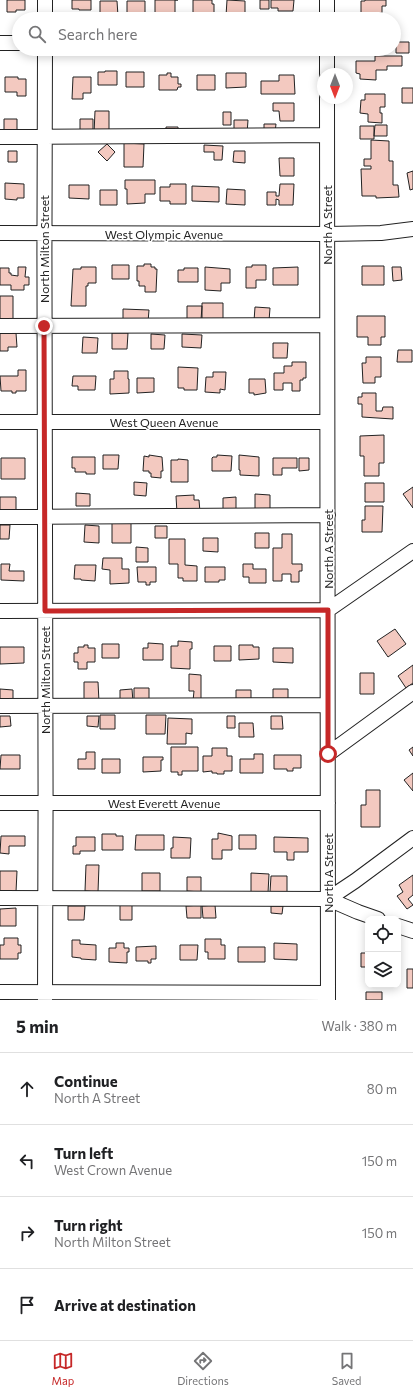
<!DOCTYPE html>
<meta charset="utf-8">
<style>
body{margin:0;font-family:Commissioner,sans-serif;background:#f6f6f6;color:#202124}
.controls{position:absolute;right:12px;bottom:12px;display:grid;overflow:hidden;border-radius:8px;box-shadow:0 2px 10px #0003}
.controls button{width:36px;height:36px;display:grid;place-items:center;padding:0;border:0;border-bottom:1px solid #e0e0e0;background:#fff;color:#202124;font:20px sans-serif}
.compass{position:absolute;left:317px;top:68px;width:36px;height:36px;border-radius:50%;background:#fff;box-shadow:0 2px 10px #0003;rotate:180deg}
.stop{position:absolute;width:12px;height:12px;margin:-9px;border:3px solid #c62828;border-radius:50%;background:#fff}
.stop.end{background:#c62828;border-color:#fff;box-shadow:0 1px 4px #0008}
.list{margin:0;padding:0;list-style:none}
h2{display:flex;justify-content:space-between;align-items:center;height:52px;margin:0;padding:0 16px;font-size:17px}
h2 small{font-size:13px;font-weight:400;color:#757577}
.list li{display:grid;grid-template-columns:26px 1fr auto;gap:12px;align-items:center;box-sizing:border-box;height:72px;padding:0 16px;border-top:1px solid #e0e0e0}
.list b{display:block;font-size:15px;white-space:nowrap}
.list p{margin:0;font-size:13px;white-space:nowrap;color:#757577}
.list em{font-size:13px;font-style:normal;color:#757577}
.icon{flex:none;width:22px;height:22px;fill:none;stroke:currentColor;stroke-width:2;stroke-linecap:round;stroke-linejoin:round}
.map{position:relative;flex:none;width:413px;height:1000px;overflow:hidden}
.search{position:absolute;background:#fff;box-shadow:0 2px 10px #0003;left:12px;right:12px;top:12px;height:44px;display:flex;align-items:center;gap:10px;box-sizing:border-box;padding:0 14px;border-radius:22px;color:#757577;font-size:15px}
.sheet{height:340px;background:#fff}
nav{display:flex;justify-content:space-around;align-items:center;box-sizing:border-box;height:56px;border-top:1px solid #e0e0e0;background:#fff;font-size:11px;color:#757577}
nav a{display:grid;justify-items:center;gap:2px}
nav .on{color:#c62828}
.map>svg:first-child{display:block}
.building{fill:#f3c9c0;stroke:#222}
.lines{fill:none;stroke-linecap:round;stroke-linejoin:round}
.minor-casing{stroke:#222;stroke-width:16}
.minor{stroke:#fff;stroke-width:14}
.route{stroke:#c62828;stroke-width:5}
.labels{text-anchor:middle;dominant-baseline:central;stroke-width:3;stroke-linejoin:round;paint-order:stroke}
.street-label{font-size:12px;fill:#222;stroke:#fff}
</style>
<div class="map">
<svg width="413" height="1000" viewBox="0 0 413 1000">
<rect width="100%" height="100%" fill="#fff"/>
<path class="building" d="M7,0h18v10h-9v2h-9z
M72,0h19v10h-12v-1h-7z
M155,0h23h-3v13h-20z
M193,0h19v4h2v13h-21z
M227,0l18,1v15h-19z
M260,0h9v9h-9z
M271,0h23l-1,11h-15v-3h-7z
M365,0h21v6h-4v7h-21v-12h4z
M100,1h17l1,15h-18z
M127,1h18v15l-18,-1z
M396,42h13v11h-13z
M375,56h27v10h-15v4h-11v10l-16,-1v-5l-4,-1v-12h19z
M105,71h12v14h-19v-13h7z
M126,72h18v15h-18z
M167,73h4v4h7v7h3v3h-3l-1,3h-18v-15h8z
M226,73h20v14l-20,1z
M197,75h18v15h-18z
M279,75h15l1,19h-34v-13h18z
M5,77h13v2h8v17h-9v-4h-12z
M73,77h18v16h-8v6h-11z
M402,88h11v15h-11z
M365,94h20v13h-5v6h2v10l-14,-1v-8l-8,-1 1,-13h4z
M273,103h21v18h-14l-1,-10h-6z
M95,111h14v24l-15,-1z
M223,112h8v13h-8z
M4,119h13v15h-13z
M80,119h13v15h-13z
M234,120h14l-1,14 -13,-1z
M264,124h12l-1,9 -11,-1z
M375,125h12v11h-13z
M360,126h14v13h-14z
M166,127h12v8l-12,-1z
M371,140l18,1v20h4v24h5l1,12 -23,1v-2h-14l-1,-27h10v-3h-7v-7h7z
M124,143l20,1 -1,23h-19z
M107,144l8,8 -8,9 -9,-9z
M204,145l19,1 -1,14h-8v-8h-10z
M8,151h9v11h-9z
M234,151h11v12l-12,-1z
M279,158h15v18h-14z
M413,171v18l-3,1 -3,-17z
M125,180h30v14h-10v9l-18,1v-15h-2z
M5,183l19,1v14h-7v2l-12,-1z
M170,184h16v20h-16v-3h-10v-14h10z
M280,184h14l-1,21h-14v-5l-3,-1v6h-9v-13h9v4h3z
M69,185h20v14l-20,-1z
M192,186l27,1v15l-27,-1z
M227,189l18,1v15l-19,-1z
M100,190h17v15h-17z
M144,264h7v3h4v2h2l-1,23h-11v-6h-6v-5h-2v-15h7z
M112,265h17v14h-17z
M252,265h14v15h-10v8h-10v-21h6z
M362,266h22v19h-22z
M18,267h8l-1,10h4v8h-5v5h-13v-5h-11v-17h9v5h2v2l7,1z
M81,267h15v16h-8v3h-2v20h-15l2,-37h8z
M205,267l25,2v14h-9v8l-16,-1z
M298,267v18h-25v-17z
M392,267h9l1,13 -9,1z
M184,268h14v14h-20v-12h6z
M0,296h13v28h-13z
M202,303h21v18h-21z
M187,306h15l-1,14h-14z
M255,307l15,1 -1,13h-15z
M123,309l26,1 -1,12h-25z
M357,316h28v21h-4v8h-13v-8h-11z
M0,333h16l1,14h-9v4h-8z
M112,333h16l-1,16h-15z
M151,334l14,1 -1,14h-13z
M182,334l20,1 -1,13 -19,-1z
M83,337l15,1 -1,15h-15z
M273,343h15l-1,15h-14z
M398,350h14v12h-15z
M366,357h15v20h-6v6h-12l-1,-20h4z
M292,362h14v16h-3v2h-3v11h-8v-8h-9v7h-9v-17h10v-7h8z
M178,367l20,1 -1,22h-13v-2h-6z
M18,370h8v21h-10v2h-4v-2h-11l-1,-15h18z
M114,371h14v8h1v14l-19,1v-15h4z
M213,372h13l-1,18 -5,-1v4l-15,-1 1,-15h7z
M73,376h23l-1,14h-17v-4h-6z
M137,378h17v14l-17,1z
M249,379h16l1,14 -12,2v-2h-5z
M362,393h14v18h6l1,-4h10v12l-31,-2v-13h-4v-7h4z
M384,435v28h-5v13h-15v-20h-4v-20z
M103,455h16l-1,14h-15z
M149,455l13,2 1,14h-2v7l-10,-1v-4h-2v-2h-6l1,-15 5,1z
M217,455l15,1 -1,15h-19v-13l1,-1h4z
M239,455l20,2v19l-19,-1v-5h-1z
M72,457h23v17h-9v-2h-11v-4h-3z
M1,458h24v21h-24z
M273,458h24v10h-15v7h-9z
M299,458h10v12l-10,1z
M178,459l10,1v22h-17v-22h7z
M134,482l13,1 -1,13 -12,-1z
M365,483h19v19h-19z
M413,487v21l-10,-14z
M76,493l14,1v12h-14z
M255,494l15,1v14h-15z
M194,495v5h5l1,12 -23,1 -1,-17z
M0,497h16v15h-16z
M236,497v13h-13v-12z
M365,506h18l-1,26h-20v-12h3z
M112,523h19v20h-19z
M0,525h10l-1,14h-9z
M85,525l14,1v17l-15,-1z
M155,526h12v12h-12z
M255,533h14v15h-14z
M282,534h10v30h10v7h-3v11h-8v-8h-9v7h-9v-33h9z
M203,538h15v14l-15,-1z
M169,539h16v26l12,1v15h-14v-3h-5v-14h-9z
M136,547l12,1v14h-12z
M103,558h19v11h7v14l-19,1v-14l-8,-1z
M1,564h9l-1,7h15v10l-23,-1z
M243,564h10v5h13v14h-17v-6h-6z
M75,565h21l-1,16 -14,-1v-1h-7z
M137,567h19v15h-6v3h-4v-3h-8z
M205,567h20v13h-6v2h-14z
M395,629l11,15 -18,13 -11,-16z
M178,641l14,1v7h-2v20l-19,-1v-22h7z
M148,643l15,1v16h-20v-12h5z
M102,644h17v14h-17z
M84,645h4v3h7v14h-8v7h-9v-7h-4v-9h4v-6h6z
M239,645h14v2h6v12l-20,1z
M214,646h17v15h-17z
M0,647h24v16l-24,1z
M273,648h20v15l-20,-1z
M413,665v18l-7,5 -8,-12z
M360,673h14v21h-14z
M189,674l12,1v26h-8l1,-10h-5z
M84,682h14l1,20h-15z
M134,688h15v14h-15z
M0,689l13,1v12h-13z
M132,689l1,13h-13v-12z
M273,689h15v13h-15z
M236,690h15v12h-15z
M100,715h15v14h-15z
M146,715h20l-1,19h-19z
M0,716h10l1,10 -11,1z
M87,716h12l-1,11 -11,-1z
M227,716h8v12h-8z
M271,716h11l1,13h-12z
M168,718l24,1v15l-6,-1v11h-19z
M239,723h14l1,14h-15z
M171,747h27v24h-16v4h-4v-3h-7z
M413,747v9l-4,-6z
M212,748h15v8h5v15h-8v3h-7v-1h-5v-2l-9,1v-16h9z
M86,752h9v17h-17v-10h8z
M254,754h9v19h-23v-14h14z
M1,755h19v14h-20z
M274,755h27v13h-8v3h-6v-2h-13z
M143,757h20v3h-2v11l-18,1z
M102,759h18v14h-18z
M413,773v18l-9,-11z
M366,790h14v37h-19v-22h5z
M218,833l14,3v14h-10v9h-10v-20h6z
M102,834h14v2h7v14h-21z
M136,835h28v15h-29z
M239,835h17v14h-17z
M1,836h24v10h-16v8l-9,-1z
M76,837h19v14h-15v3h-7v-8h3z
M173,837l18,1 -1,20h-19v-10h2z
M274,837l34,1v14h-14v8h-7v-8h-13z
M86,865h13l-1,27 -13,-1z
M0,871h17l-1,21h-16z
M142,873h18v18h-18z
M251,873l18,1 -1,19 -17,-1z
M413,875v20l-5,4 5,6 -6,4 -10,-13 6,-4 -4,-7z
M271,876h16v16h-17z
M187,877h14v15l-14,-1z
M120,905h12v15h-12z
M201,905v13h-14l-1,-12z
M215,905l1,13h-13l-1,-12z
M68,906h17l-1,14h-16z
M271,906h12l-1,8 -11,-1z
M16,908v18h-16v-17z
M4,938h14v7h3v8h-3v6h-18v-14h4z
M205,939h16v6h4v14h-17v-7h-3z
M72,940h8v4l16,1v15l-15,-1v-1l-9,-1z
M116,943h8v5h5v4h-2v11l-18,-1v-14h7z
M274,943l23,1v16l-23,-1z
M180,945h18l-1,15h-17z
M156,946v13h-5v4h-3v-2h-12v-14z
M238,947h27v15h-27z
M398,951h1v20h-1z
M361,953h7v14h-7z
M407,969h6v19h-6z
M366,992h16v8h-16z"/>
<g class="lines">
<defs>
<path id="minor" d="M327,0v19
M45,19v-19
M0,43h19
M327,49v25
M327,98l1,902
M0,137l327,-2
M0,233l327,1 54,-1 32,-4
M0,326l327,-1
M0,422h327
M0,517l328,-2
M0,611l328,-1 85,-59
M0,706l327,-1
M328,754l85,-62
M0,803h328
M0,898l328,1 30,13 20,7
M328,899l27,-18 58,-43
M398,926l15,5
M0,992l328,1
M45,1000c2,-317 -2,-634 0,-951"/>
</defs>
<use href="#minor" class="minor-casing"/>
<use href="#minor" class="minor"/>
</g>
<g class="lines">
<path class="route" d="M44,326l1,285 283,-1v144"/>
</g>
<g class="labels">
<g class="street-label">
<text transform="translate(327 225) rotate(-90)">North A Street</text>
<text x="164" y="234">West Olympic Avenue</text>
<text transform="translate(44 249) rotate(-90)">North Milton Street</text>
<text x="164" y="422">West Queen Avenue</text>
<text transform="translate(328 549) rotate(-90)">North A Street</text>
<text transform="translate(45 680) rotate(-90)">North Milton Street</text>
<text x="164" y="803">West Everett Avenue</text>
<text transform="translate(328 873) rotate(-90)">North A Street</text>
</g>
</g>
</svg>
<div class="controls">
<button><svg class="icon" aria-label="locate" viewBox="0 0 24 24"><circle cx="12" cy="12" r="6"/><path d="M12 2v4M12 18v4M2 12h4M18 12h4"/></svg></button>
<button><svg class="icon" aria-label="layers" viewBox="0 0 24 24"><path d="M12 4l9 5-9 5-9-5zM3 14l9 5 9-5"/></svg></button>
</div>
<svg class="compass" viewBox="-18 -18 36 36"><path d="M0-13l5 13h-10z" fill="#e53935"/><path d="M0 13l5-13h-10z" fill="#757577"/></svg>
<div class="stop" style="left:328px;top:754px"></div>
<div class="stop end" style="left:44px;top:326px"></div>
<div class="search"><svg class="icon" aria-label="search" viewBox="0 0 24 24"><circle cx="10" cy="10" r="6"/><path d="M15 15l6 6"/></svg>Search here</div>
</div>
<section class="sheet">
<h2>5 min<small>Walk · 380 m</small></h2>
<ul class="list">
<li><svg class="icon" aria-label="ahead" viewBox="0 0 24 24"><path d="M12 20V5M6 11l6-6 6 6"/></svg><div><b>Continue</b><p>North A Street</p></div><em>80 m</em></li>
<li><svg class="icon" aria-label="left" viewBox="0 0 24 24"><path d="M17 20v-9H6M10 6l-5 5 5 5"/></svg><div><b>Turn left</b><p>West Crown Avenue</p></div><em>150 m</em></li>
<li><svg class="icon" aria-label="right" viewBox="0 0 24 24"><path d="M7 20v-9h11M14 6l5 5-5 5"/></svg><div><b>Turn right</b><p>North Milton Street</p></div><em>150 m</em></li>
<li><svg class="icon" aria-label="arrive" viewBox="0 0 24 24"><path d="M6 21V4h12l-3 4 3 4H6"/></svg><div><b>Arrive at destination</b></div></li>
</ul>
</section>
<nav>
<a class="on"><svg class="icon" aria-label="map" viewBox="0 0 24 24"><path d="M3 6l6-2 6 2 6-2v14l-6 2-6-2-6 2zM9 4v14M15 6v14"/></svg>Map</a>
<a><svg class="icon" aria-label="directions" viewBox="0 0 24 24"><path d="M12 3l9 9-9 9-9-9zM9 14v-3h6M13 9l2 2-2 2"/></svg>Directions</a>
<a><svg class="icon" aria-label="saved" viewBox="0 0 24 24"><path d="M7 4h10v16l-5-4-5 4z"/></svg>Saved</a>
</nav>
